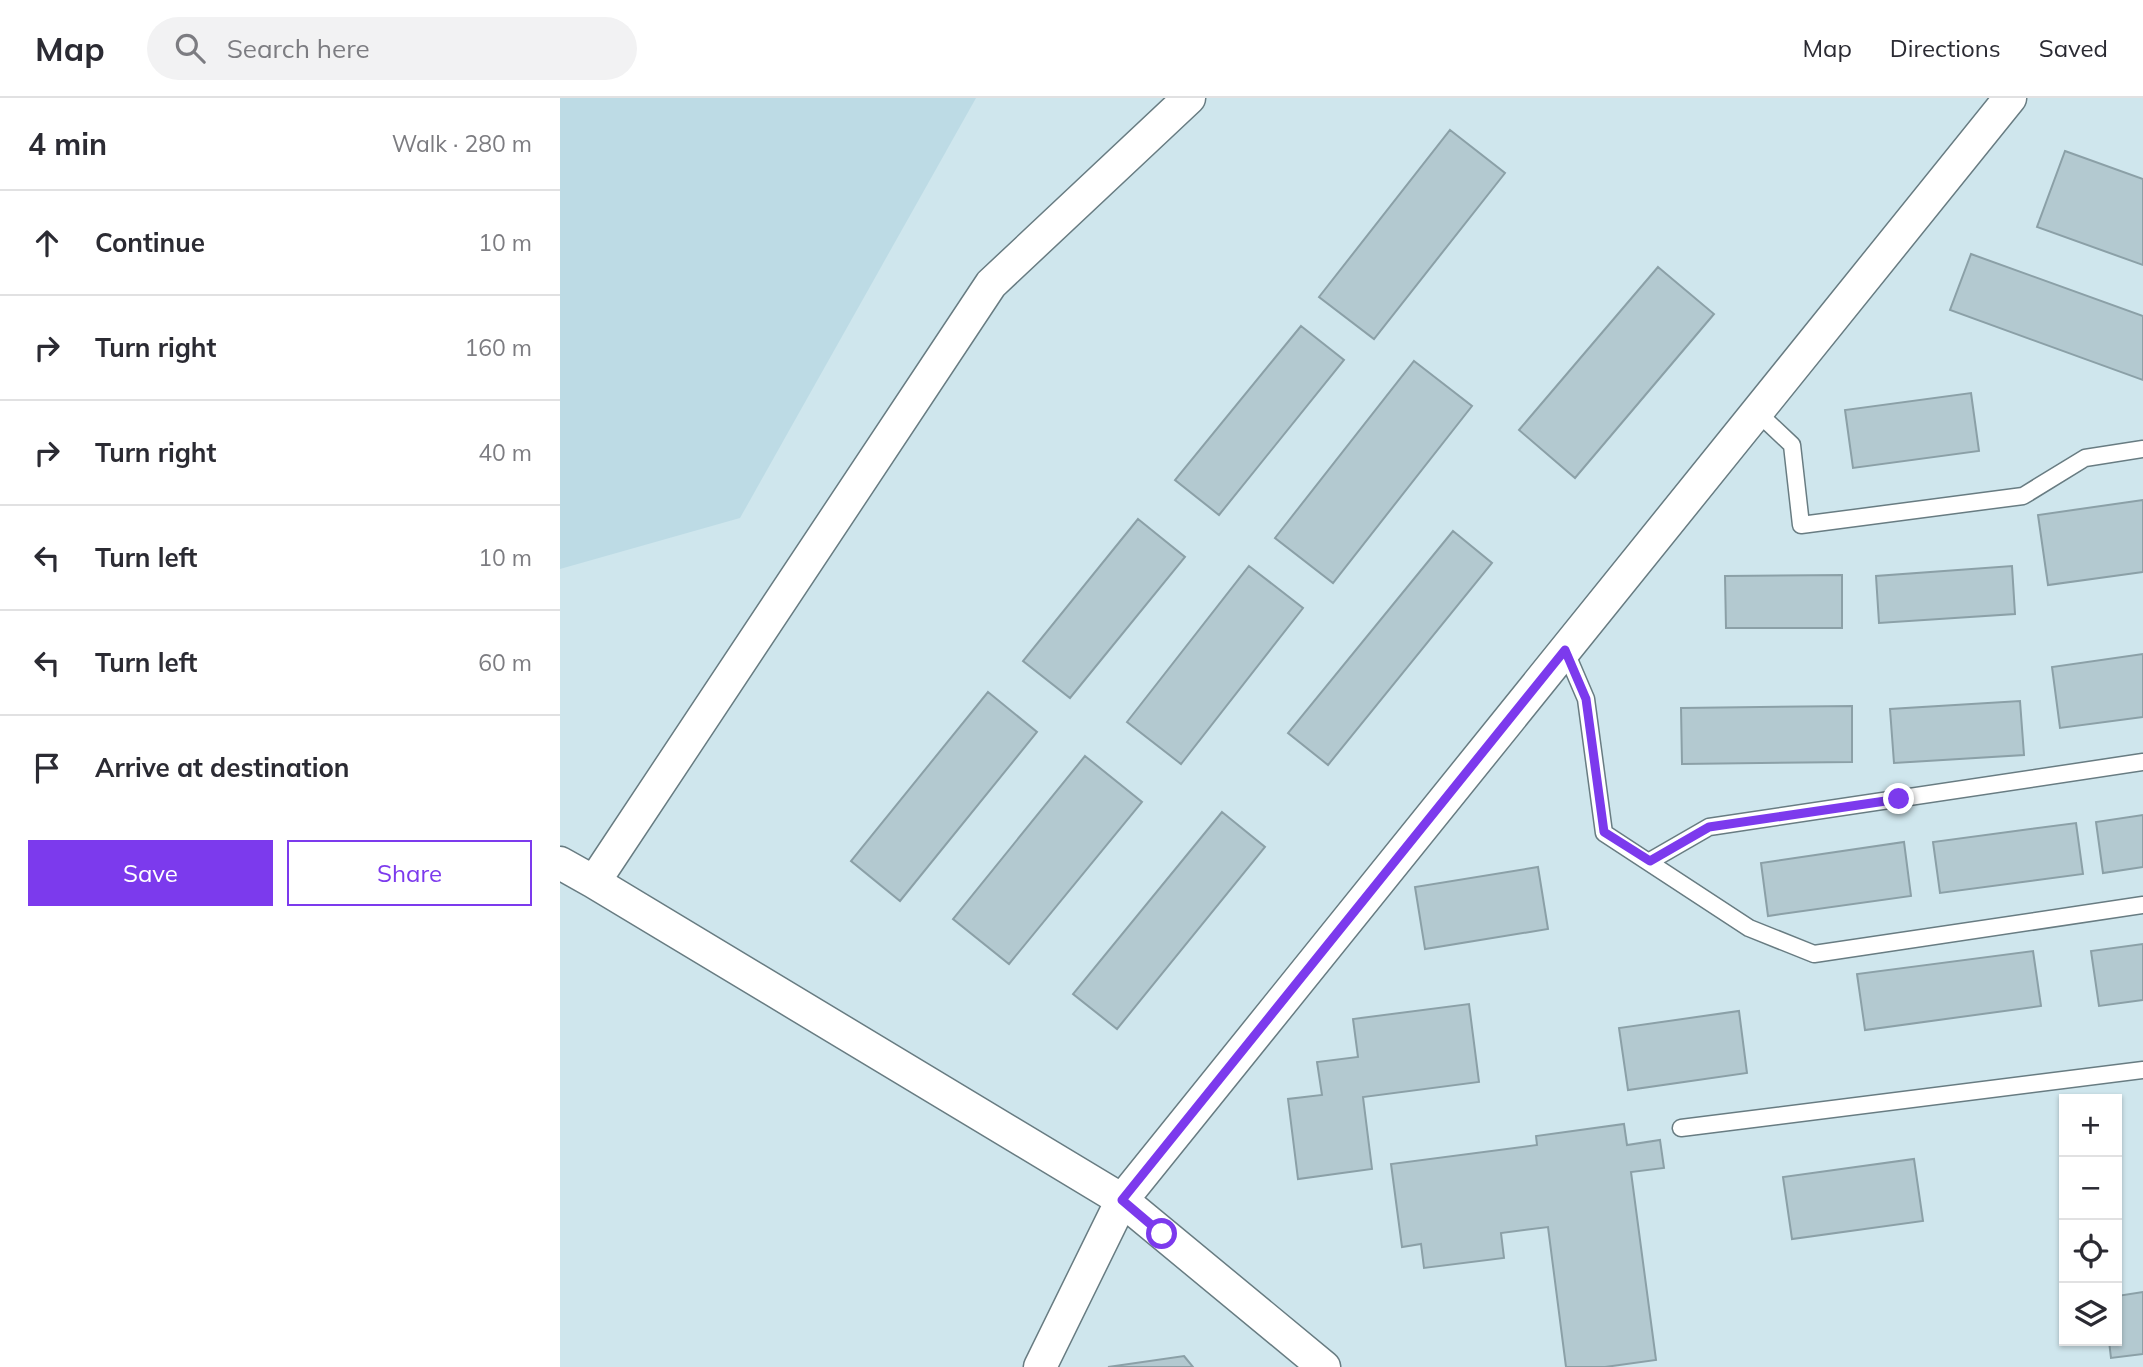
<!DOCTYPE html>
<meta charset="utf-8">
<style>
body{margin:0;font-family:Mulish,sans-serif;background:#f2f2f3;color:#2b2b33}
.controls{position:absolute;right:21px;bottom:21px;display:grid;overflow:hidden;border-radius:0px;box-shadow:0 2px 5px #0004}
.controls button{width:63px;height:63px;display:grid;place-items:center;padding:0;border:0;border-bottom:2px solid #e1e1e2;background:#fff;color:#2b2b33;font:35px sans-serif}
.stop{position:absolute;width:21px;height:21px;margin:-16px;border:5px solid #7c3aed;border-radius:50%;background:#fff}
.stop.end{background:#7c3aed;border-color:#fff;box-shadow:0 2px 7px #0008}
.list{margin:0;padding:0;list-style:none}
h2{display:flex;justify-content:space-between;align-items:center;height:91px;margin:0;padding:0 28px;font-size:30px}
h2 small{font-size:23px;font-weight:400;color:#7c7c81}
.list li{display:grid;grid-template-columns:46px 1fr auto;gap:21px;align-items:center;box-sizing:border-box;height:105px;padding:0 28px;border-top:2px solid #e1e1e2}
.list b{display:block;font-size:26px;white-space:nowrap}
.list em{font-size:23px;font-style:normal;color:#7c7c81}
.actions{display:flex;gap:14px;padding:21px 28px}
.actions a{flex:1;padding:16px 0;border:2px solid #7c3aed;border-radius:0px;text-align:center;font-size:24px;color:#7c3aed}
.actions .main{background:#7c3aed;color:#fff}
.icon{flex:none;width:38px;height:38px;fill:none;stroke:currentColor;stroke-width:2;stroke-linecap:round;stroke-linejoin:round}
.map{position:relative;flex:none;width:1583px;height:1269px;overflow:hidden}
header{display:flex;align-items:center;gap:42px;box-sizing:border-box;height:98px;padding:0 35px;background:#fff;border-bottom:2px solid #e1e1e2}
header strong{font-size:33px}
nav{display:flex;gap:38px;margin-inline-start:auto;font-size:24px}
.search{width:490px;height:63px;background:#f2f2f3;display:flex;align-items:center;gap:18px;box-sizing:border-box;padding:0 24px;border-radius:38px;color:#7c7c81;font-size:26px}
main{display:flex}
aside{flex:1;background:#fff}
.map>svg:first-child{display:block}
.built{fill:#bddbe5}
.building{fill:#b3c9d0;stroke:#8ba0a7;stroke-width:2}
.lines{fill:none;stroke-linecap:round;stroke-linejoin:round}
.service-casing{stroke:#687c82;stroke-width:19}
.minor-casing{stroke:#687c82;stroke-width:35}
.service{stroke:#fff;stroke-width:16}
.minor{stroke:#fff;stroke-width:32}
.route{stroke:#7c3aed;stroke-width:9}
</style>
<header>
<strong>Map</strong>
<div class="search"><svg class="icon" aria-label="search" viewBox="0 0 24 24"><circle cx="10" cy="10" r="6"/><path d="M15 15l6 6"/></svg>Search here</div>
<nav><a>Map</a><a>Directions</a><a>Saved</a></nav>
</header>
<main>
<aside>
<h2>4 min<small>Walk · 280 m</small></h2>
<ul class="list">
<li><svg class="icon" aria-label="ahead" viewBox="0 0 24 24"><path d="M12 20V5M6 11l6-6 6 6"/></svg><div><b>Continue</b></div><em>10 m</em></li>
<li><svg class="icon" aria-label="right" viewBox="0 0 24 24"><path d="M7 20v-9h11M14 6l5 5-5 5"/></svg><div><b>Turn right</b></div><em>160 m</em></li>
<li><svg class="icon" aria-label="right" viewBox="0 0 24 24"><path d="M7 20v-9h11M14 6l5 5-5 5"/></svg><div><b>Turn right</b></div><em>40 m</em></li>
<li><svg class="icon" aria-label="left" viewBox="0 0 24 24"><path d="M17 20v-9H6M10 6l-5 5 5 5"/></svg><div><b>Turn left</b></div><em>10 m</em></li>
<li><svg class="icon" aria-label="left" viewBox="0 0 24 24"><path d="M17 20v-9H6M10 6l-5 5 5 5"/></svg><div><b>Turn left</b></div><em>60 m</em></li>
<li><svg class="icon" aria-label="arrive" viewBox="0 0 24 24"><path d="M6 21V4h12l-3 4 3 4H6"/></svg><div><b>Arrive at destination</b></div></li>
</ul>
<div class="actions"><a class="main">Save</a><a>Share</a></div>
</aside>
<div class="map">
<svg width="1583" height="1269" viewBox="0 0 1583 1269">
<rect width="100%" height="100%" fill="#cfe6ed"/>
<path class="built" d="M0,0h416l-236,420 -180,51z"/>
<path class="building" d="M890,32l55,43 -131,166 -55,-42z
M1505,53l78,28v86l-106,-38z
M1411,156l172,62v64l-193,-70z
M1098,169l56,47 -139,164 -56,-48z
M741,228l43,34 -125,155 -44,-35z
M854,263l58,45 -139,177 -58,-45z
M1411,295l8,58 -126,17 -8,-58z
M1583,402v72l-95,13 -10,-70z
M578,421l47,38 -115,141 -47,-37z
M893,433l39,32 -164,202 -40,-32z
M689,468l54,42 -122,156 -54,-42z
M1452,468l3,48 -136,9 -3,-47z
M1282,477v53h-116l-1,-52z
M1583,556v63l-83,11 -8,-61z
M428,594l49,40 -137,169 -49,-40z
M1460,603l4,54 -130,8 -4,-54z
M1292,608v56l-170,2 -1,-56z
M525,658l57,46 -133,162 -56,-45z
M662,714l43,35 -148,182 -44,-35z
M1583,717v52l-40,6 -7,-51z
M1516,725l7,51 -143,19 -7,-51z
M1344,744l7,54 -143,20 -7,-53z
M978,769l10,62 -123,20 -10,-62z
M1583,846v56l-44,6 -8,-55z
M1473,853l8,55 -176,24 -8,-56z
M909,906l10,78 -116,15 9,72 -74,10 -10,-80 34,-4 -5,-33 41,-5 -5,-38z
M1179,913l8,62 -119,17 -9,-62z
M1064,1026l3,21 33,-5 4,28 -33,4 25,188 -51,7h-39l-18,-140 -47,6 3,25 -80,10 -3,-24 -19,3 -11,-83 146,-19 -1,-9z
M1354,1061l9,62 -131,18 -9,-62z
M1583,1194v62l-32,4 -2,-17h8v-45z
M624,1258l9,11h-85z"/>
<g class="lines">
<defs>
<path id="service" d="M1197,314l35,33 9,80 222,-29 62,-38 58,-9
M1005,552l21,49 18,134 145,95 65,26 329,-49
M1090,763l59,-34 434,-65
M1121,1030l462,-58"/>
<path id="minor" d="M629,0l-198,186 -397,598 528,318 202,167
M0,765l34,19
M480,1269l82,-167 888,-1102"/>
</defs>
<use href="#service" class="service-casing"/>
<use href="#minor" class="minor-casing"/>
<use href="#service" class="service"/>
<use href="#minor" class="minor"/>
</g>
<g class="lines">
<path class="route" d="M602,1136l-40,-34 443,-550 21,49 18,133 46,29 59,-34 190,-28"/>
</g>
</svg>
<div class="controls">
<button>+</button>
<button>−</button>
<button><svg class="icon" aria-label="locate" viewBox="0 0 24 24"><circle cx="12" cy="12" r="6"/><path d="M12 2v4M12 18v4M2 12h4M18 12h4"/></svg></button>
<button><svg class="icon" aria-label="layers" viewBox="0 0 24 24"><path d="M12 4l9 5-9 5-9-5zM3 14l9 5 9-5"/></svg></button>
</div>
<div class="stop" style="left:602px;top:1136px"></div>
<div class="stop end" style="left:1339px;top:701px"></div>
</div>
</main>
